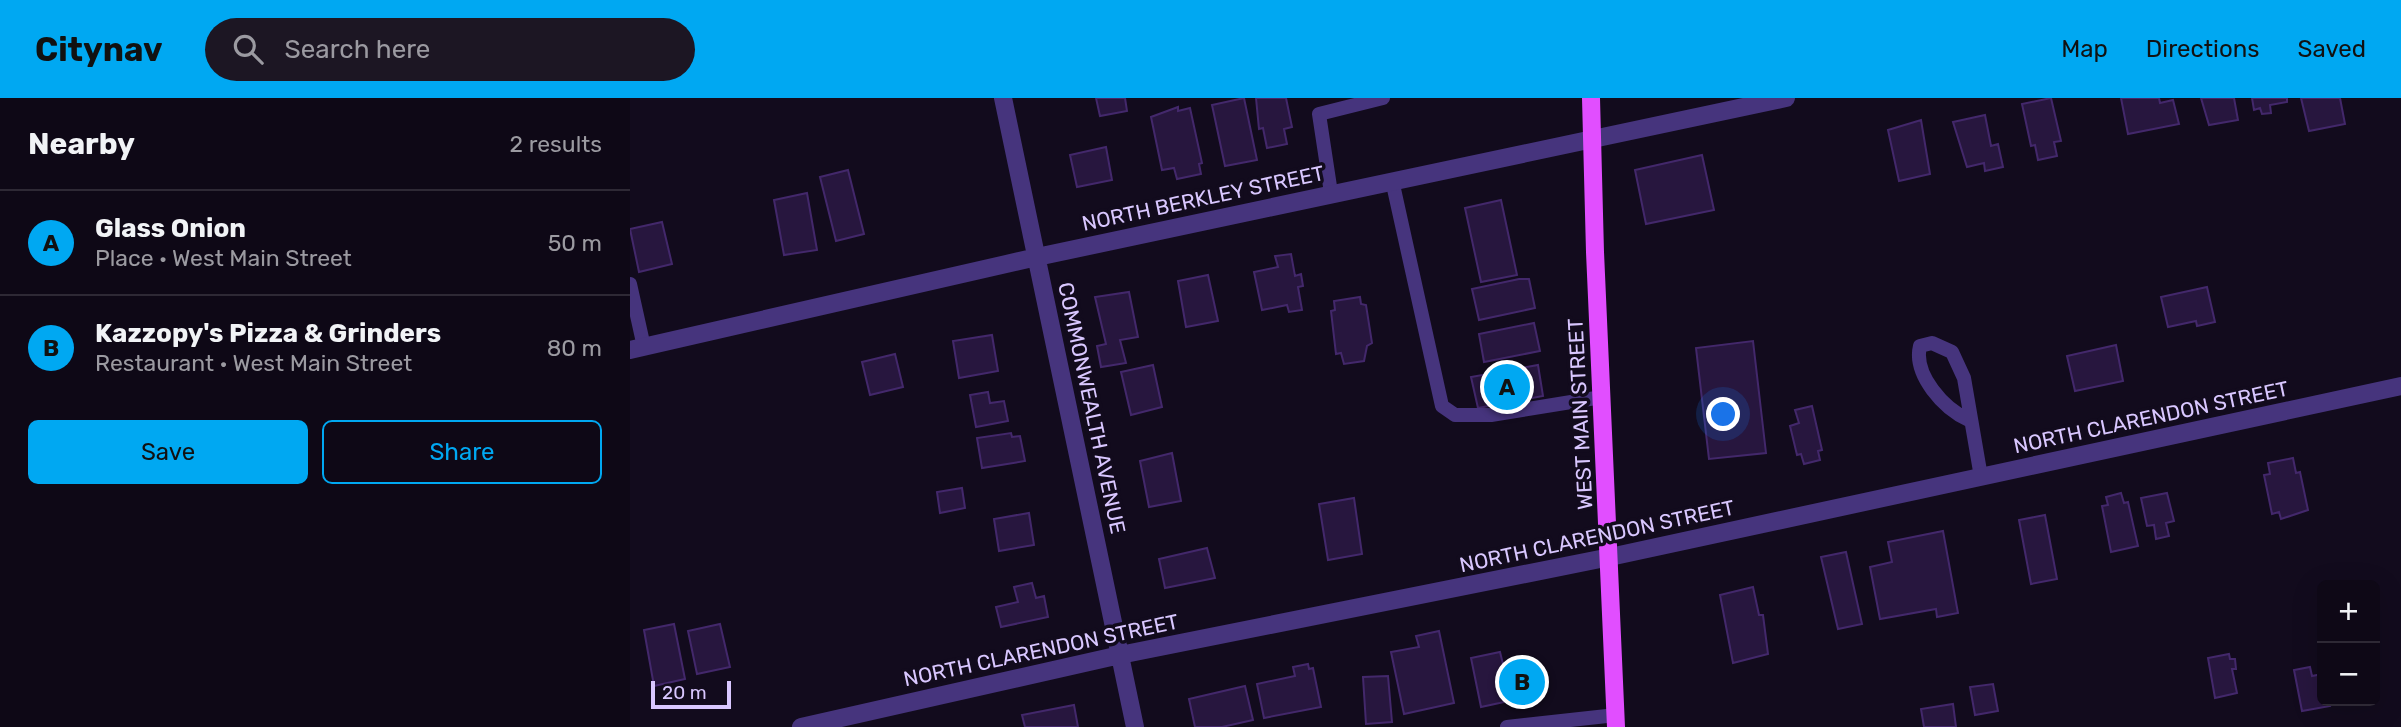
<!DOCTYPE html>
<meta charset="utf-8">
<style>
body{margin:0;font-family:Rubik,sans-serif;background:#1c1623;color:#f1f3f6}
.controls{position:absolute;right:21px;bottom:21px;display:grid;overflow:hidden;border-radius:10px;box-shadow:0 7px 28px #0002}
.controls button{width:63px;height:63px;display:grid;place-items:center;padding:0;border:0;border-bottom:2px solid #2e2935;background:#0e0816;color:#f1f3f6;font:35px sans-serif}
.scale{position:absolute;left:21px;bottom:18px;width:80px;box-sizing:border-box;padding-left:7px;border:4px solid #d9c7ff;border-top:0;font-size:19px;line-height:24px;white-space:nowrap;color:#d9c7ff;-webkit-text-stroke:5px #120b1d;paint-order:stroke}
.you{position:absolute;left:1094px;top:317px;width:24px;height:24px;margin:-18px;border:5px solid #fff;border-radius:50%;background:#1a73e8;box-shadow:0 0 0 10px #1a73e833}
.badge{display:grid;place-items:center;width:46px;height:46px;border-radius:50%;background:#00a8f2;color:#111;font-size:23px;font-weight:700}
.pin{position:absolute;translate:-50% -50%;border:4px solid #fff;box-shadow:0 2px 7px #0006}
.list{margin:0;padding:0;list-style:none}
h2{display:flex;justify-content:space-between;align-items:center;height:91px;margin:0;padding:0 28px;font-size:30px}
h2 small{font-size:23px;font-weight:400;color:#9b9aa1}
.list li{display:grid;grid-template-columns:46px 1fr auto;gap:21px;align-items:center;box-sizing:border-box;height:105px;padding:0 28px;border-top:2px solid #2e2935}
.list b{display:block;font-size:26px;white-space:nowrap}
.list p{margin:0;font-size:23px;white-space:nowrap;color:#9b9aa1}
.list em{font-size:23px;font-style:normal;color:#9b9aa1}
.actions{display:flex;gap:14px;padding:21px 28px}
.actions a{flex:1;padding:16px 0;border:2px solid #00a8f2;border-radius:10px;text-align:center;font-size:24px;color:#00a8f2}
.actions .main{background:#00a8f2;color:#111}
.icon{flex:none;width:38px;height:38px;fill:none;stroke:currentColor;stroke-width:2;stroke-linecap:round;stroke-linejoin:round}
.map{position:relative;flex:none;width:1771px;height:629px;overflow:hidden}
header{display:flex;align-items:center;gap:42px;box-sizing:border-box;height:98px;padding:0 35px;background:#00a8f2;color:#111}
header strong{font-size:33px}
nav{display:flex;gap:38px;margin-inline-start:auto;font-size:24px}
.search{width:490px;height:63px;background:#1c1623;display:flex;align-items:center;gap:18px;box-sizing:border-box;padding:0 24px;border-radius:38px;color:#9b9aa1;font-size:26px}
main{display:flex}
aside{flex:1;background:#0e0816}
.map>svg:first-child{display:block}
.building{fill:#27163e;stroke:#43286b;stroke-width:2}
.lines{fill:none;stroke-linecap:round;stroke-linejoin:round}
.lane{stroke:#46347d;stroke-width:14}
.street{stroke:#46347d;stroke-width:18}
.primary{stroke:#e14eff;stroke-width:18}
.labels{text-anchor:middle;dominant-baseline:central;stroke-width:7;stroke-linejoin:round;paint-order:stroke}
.street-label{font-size:21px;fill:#d9c7ff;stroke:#120b1d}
</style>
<header>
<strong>Citynav</strong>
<div class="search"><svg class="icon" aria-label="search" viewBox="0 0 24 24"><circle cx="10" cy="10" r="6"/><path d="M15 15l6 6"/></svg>Search here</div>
<nav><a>Map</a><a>Directions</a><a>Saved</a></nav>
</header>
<main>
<aside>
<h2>Nearby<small>2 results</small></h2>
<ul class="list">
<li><span class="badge">A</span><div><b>Glass Onion</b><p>Place · West Main Street</p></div><em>50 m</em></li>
<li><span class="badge">B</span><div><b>Kazzopy's Pizza &amp; Grinders</b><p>Restaurant · West Main Street</p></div><em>80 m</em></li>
</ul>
<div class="actions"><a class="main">Save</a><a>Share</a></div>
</aside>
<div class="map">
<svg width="1771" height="629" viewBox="0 0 1771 629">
<rect width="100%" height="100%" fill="#120b1d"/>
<path class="building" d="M466,0h29l2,13 -27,5z
M614,0l13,62 -32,6 -13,-61z
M626,0h30l6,29 -8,2 3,15 -20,4 -4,-20 -4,1z
M1421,0l10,43 -7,1 3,14 -19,4 -3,-15 -4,1 -9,-42z
M1421,0l10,43 -7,1 3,14 -19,4 -3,-15 -4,1 -9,-42z
M1491,0h38l1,5 13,-3 6,24 -51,10z
M1491,0h38l1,5 13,-3 6,24 -51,10z
M1571,0h33l4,22 -29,5z
M1571,0h33l4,22 -29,5z
M1622,0h35v4l-17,3 1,8 -9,1 -2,-6 -6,2z
M1671,0h39l5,26 -36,7z
M548,9v4l12,-3 12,55 -3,1 2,10 -24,5 -3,-11 -12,2 -11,-53z
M1355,17l6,31 7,-2 5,23 -18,4 -1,-8 -17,4 -14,-45z
M1291,22l9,54 -31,7 -11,-51z
M476,49l6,33 -35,7 -7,-32z
M476,49l6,33 -35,7 -7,-32z
M1072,57l12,55 -68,14 -11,-54z
M218,72l16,64 -28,7 -16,-64z
M177,95l10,57 -33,5 -10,-55z
M871,102l16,75 -36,7 -16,-74z
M871,102l16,75 -36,7 -16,-74z
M32,124l10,42 -33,8 -9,-43z
M661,156l4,22 6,-2 2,12 -5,1 4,23 -13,2 -2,-7 -25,5 -8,-38 24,-5 -3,-11z
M578,177l10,46 -32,6 -8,-46z
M889,181h10l6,29 -56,12 -7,-31z
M1577,189l8,35 -18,4 -1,-5 -28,6 -7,-30z
M499,194l9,45 -18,3 6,23 -25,4 -4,-21 9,-2 -11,-47z
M730,199l1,7 5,1 6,38 -5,3 -3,15 -20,3 -3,-11 -5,1 -5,-43 4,-1 -1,-9z
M904,225l6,28 -56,11 -5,-28z
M904,225l6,28 -56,11 -5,-28z
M362,237l6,36 -39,7 -6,-37z
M1123,243l13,112 -57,6 -13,-111z
M1486,247l7,36 -48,10 -8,-35z
M265,256l8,33 -33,8 -8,-33z
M523,267l9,42 -31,8 -10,-43z
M908,267l5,31 -65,12 -7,-31z
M358,294l2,11 14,-2 4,20 -32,6 -6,-32z
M1182,308l10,44 -4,1 2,9 -16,4 -3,-10 -4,1 -7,-29 9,-3 -4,-13z
M1182,308l10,44 -4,1 2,9 -16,4 -3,-10 -4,1 -7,-29 9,-3 -4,-13z
M381,335l1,4 8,-1 5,25 -43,7 -5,-30z
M542,355l9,48 -32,6 -9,-46z
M1663,360l3,15 4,-1 8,38 -27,9 -2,-7 -7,2 -8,-39 6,-1 -2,-11z
M332,390l3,20 -25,5 -3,-21z
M1491,395l3,10 4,-1 10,44 -27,6 -9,-46 6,-1 -2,-8z
M1491,395l3,10 4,-1 10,44 -27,6 -9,-46 6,-1 -2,-8z
M1537,395l7,28 -8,2 3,13 -13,3 -2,-14 -7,1 -6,-28z
M1537,395l7,28 -8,2 3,13 -13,3 -2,-14 -7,1 -6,-28z
M724,400l8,56 -34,6 -9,-56z
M399,415l5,32 -35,6 -5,-32z
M399,415l5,32 -35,6 -5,-32z
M1415,417l12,64 -26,5 -12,-64z
M1415,417l12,64 -26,5 -12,-64z
M1313,433l15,82 -21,4 -1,-8 -56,10 -10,-52 22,-5 -4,-20z
M577,450l8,30 -50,10 -6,-29z
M1216,454l16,72 -24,5 -17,-72z
M1216,454l16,72 -24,5 -17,-72z
M402,485l4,15 8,-2 4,21 -47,10 -5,-20 22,-5 -4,-15z
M1123,489l6,28h4l5,39 -35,9 -13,-68z
M44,526l11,55 -31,7 -10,-56z
M90,526l10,43 -33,7 -9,-43z
M809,533l15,72 -50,11 -13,-62 28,-5 -3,-11z
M809,533l15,72 -50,11 -13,-62 28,-5 -3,-11z
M870,554l5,20 28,-6 8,28 -60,13 -10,-49z
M1599,556l1,5h5l1,10h-4l5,24 -22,5 -7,-40z
M678,566l1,5 4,-1 8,39 -57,11 -7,-34 38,-8 -2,-9z
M1680,569l2,9 10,-2v27h7l1,5 -28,5 -8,-41z
M758,578l4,46 -26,2 -3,-47z
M758,578l4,46 -26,2 -3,-47z
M1363,586l5,27 -23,4 -5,-28z
M615,588l8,34 -31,7h-27l-6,-28z
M615,588l8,34 -31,7h-27l-6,-28z
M1323,606l3,23h-32l-3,-18z
M444,607l4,22h-53l-3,-12z"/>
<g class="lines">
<path class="lane" d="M762,82l50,226 13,9h36l111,-18
M701,95l-12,-79 64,-16
M0,186l14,63
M1339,322c-25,-11 -56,-45 -49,-74l12,-3 20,9 12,26 17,99
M877,629l109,-12"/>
<path class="street" d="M373,0l132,629
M0,252l407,-93 749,-159
M171,629l319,-72 490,-98 791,-171"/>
<path class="primary" d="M961,0l4,154 21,475"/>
</g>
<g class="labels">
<g class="street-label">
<text transform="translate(573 100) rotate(-12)">NORTH BERKLEY STREET</text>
<text transform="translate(462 310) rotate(78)">COMMONWEALTH AVENUE</text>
<text transform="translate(950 316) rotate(-93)">WEST MAIN STREET</text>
<text transform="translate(1521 319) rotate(-12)">NORTH CLARENDON STREET</text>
<text transform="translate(967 438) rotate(-12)">NORTH CLARENDON STREET</text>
<text transform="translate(411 552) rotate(-12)">NORTH CLARENDON STREET</text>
</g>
</g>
</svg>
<div class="controls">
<button>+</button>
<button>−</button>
</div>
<div class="scale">20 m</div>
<div class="you"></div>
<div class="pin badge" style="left:877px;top:289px">A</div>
<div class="pin badge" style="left:892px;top:584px">B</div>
</div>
</main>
